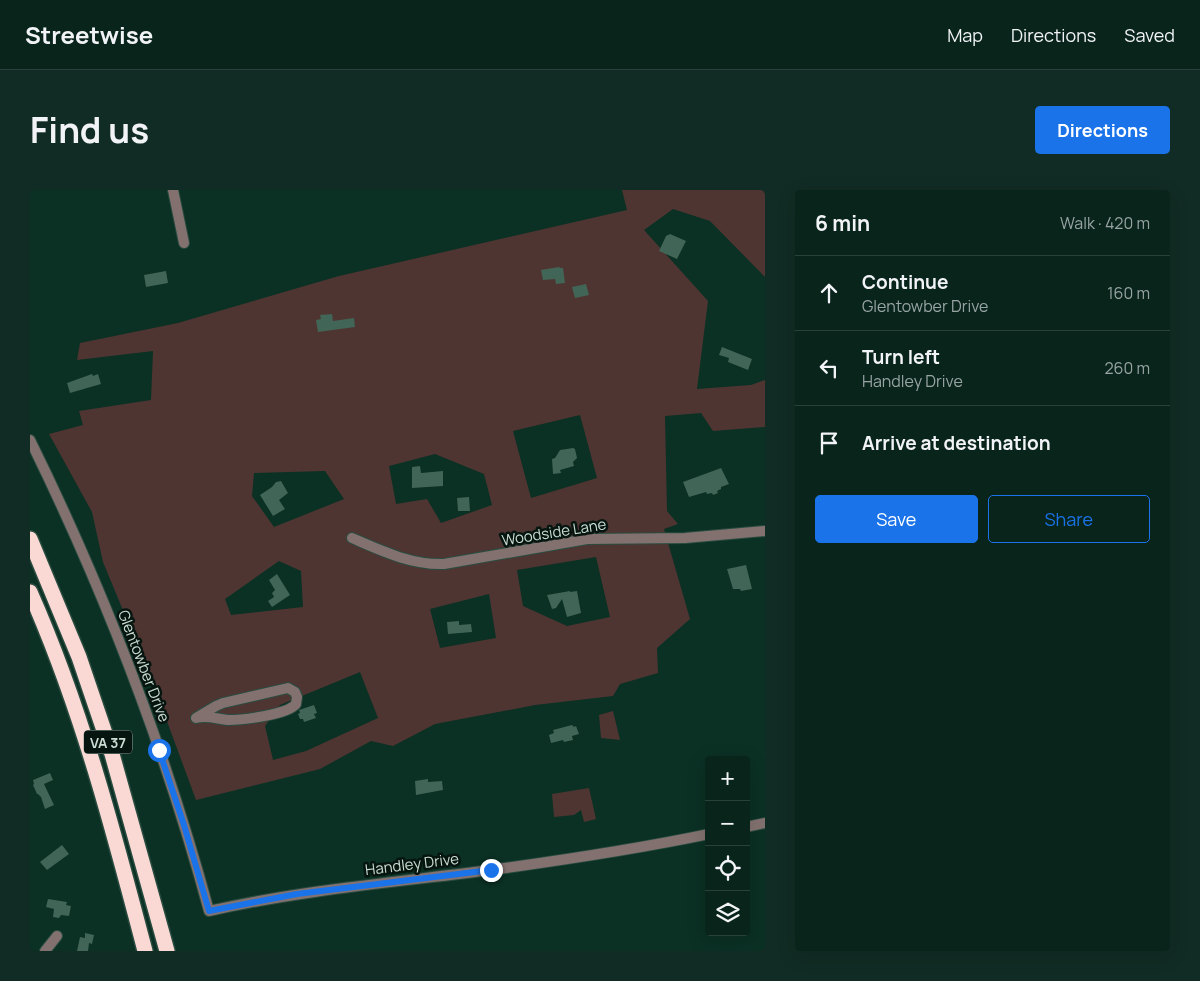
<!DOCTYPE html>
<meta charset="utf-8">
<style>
body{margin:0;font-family:Manrope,sans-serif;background:#112c24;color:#f1f3f6}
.controls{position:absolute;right:15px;bottom:15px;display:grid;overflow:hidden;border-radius:5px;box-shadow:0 5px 20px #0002}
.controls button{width:45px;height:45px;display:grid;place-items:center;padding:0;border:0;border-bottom:1px solid #29413a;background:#08241b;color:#f1f3f6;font:25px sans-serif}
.stop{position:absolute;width:15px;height:15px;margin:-11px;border:4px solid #1a73e8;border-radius:50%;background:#fff}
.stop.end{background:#1a73e8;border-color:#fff;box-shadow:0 1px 5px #0008}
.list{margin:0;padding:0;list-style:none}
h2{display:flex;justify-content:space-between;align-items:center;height:65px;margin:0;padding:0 20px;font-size:21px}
h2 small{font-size:16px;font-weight:400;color:#98a4a3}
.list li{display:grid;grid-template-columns:32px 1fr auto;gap:15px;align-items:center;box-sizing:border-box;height:75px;padding:0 20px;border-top:1px solid #29413a}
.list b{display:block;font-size:19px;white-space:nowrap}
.list p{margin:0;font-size:16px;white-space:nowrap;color:#98a4a3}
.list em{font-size:16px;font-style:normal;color:#98a4a3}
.actions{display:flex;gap:10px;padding:15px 20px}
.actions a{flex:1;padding:11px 0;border:1px solid #1a73e8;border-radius:5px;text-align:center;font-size:18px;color:#1a73e8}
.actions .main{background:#1a73e8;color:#fff}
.icon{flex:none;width:28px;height:28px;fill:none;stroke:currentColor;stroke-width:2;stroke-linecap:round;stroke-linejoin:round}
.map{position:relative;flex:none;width:735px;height:761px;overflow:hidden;border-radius:5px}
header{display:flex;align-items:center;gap:30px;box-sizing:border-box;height:70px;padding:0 25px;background:#08241b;border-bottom:1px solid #29413a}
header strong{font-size:24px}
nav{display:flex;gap:28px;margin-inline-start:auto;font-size:18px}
.intro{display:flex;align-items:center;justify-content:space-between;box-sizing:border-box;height:120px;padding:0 30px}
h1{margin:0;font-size:35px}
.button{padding:12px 22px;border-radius:5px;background:#1a73e8;color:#fff;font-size:18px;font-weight:700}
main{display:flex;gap:30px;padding:0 30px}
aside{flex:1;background:#08241b;border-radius:5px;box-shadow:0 5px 20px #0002}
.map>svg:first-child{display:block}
.green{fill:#4f3532;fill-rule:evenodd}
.building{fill:#416556}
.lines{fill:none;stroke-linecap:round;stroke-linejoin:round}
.minor-casing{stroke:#2a4c40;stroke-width:12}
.highway-casing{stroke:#2a4c40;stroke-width:18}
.minor{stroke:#82716f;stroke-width:10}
.highway{stroke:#fad8d4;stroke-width:15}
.route{stroke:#1a73e8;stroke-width:6}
.labels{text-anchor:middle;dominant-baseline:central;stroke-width:5;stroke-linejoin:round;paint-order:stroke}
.shield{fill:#06150f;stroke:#8fa199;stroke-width:1}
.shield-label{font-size:14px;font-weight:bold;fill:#caddd4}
.street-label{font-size:15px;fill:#caddd4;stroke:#06150f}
</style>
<header>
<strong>Streetwise</strong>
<nav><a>Map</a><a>Directions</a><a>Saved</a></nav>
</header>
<div class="intro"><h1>Find us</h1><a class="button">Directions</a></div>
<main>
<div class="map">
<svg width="735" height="761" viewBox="0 0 735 761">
<rect width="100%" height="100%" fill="#0b3024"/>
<path class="green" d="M592,0h143v87l-55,-56 -37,-12 -29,21 64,71 -11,88 54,-4 14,-5v47l-52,4 -12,-18 -36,3 2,95 11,13 -14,5 26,90 -33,29 1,25 -38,11 -7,12 -78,9 -100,19 -42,22 -22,-5 -51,28 -124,31 -45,-122 -48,-116 -11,-50 -43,-78 34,-9 -4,-14 72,-11 2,-49 -76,9 3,-17 98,-20 161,-47 288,-66zM550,225l17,63 -66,20 -18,-67zM405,264l49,20 8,31 -51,18 -14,-24 -31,5 -7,-38zM295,281l19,28 -70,28 -22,-31 2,-23zM566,367l14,60 -43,9 -44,-20 -6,-36zM249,371l22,10 2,36 -72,8 -6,-16zM459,404l7,44 -56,10 -10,-39zM330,482l18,46 -72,33 -33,9 -8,-34 15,-21z
M583,521l7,29 -19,-2 -2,-23z
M559,598l7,31 -12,3 -3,-12 -7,5 -20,2 -2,-23z"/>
<path class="building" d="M640,44l16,7 -9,18 -18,-8 7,-15z
M529,77l1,1h3l2,15 -9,1 -1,-5 -12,1 -2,-10z
M136,81l2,12 -22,4 -2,-12z
M556,94l3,11 -14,3 -3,-11z
M302,124l1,7 21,-3 1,9 -37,5 -2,-12 5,-1 -1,-4z
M692,157l30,12 -4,11 -20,-8 1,-4 -10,-3z
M62,184l1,2 5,-2 3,10 -31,9 -3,-10z
M543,258l2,1 2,9 -4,4 1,4 -14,4 1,3 -8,1 -1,-15 3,-1 5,-8z
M390,276l1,7 22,-2v15l-31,2v-21z
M691,278l8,16 -8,3v2l-4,2 1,2 -5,2 -1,-2 -5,1 -1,-2 -17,5 -6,-15z
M251,291l7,12 -9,7 6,9 -12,7 -13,-21 12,-8 4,-5z
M439,307l1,14h-12l-1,-13z
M716,375l6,24 -11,2 -1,-2h-7l-6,-20z
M247,384l13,21 -18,12 -4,-6 6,-4 -2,-4 3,-3 -6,-10z
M540,401v1l7,-1 4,22 -14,4 -5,-18 -6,9 -4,1 -5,-14z
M429,431v4l12,-1 1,8 -24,2 -1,-12z
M284,515l3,8 -3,1 2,4 -12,4 -1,-3h-3l-2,-5 2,-1 -1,-3z
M542,535l2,2 2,-1 3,8 -7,2 1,4 -9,2 -1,-2 -12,3 -2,-8 5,-2 -1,-3z
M20,583l3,7 -9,4 10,21 -9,4 -4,-12 -3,-3h-1l-4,-9 1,-1 -1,-4z
M398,589v3l14,-1 1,9 -27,5 -1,-14z
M32,655l7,9 -22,16 -7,-8z
M18,709l19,3 -1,3 5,1 -2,10 -8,-1 -2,3 -6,-1 1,-8 -8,-2z
M55,743l9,2 -2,9 -3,-1 -1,8h-11l3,-14 5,1z"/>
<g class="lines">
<defs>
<path id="minor" d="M143,0l11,53
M0,250c74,150 135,309 179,471 93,-21 188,-29 282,-41 73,-10 146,-21 218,-36
M322,348c30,13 59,27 92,26l143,-25 98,-1 80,-7
M258,498l7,4 2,5 -1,7c-9,11 -54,16 -68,16 -11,-1 -21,-5 -32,-2l20,-12 7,-3z
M716,637l19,-4
M15,761l12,-15"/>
<path id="highway" d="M0,349l49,118 33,97 55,197
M0,402c51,115 83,237 115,359"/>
</defs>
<use href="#minor" class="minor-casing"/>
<use href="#highway" class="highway-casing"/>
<use href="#minor" class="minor"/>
<use href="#highway" class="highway"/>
</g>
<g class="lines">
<path class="route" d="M129,560l25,75 25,86 88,-17 194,-24"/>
</g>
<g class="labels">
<rect class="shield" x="54" y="540.5" width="48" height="23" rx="4"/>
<g class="shield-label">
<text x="78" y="552">VA 37</text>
</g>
<g class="street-label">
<text transform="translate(524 342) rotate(-9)">Woodside Lane</text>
<text transform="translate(114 476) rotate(69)">Glentowber Drive</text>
<text transform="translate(382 674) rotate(-7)">Handley Drive</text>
</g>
</g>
</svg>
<div class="controls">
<button>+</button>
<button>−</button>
<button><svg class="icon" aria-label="locate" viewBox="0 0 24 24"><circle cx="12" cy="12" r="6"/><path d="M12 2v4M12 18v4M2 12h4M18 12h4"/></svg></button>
<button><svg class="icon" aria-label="layers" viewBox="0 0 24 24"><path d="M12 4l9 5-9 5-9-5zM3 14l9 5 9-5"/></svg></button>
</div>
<div class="stop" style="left:129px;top:560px"></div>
<div class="stop end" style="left:461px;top:680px"></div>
</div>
<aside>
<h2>6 min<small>Walk · 420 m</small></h2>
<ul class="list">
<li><svg class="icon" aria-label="ahead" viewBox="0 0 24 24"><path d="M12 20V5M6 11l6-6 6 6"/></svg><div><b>Continue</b><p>Glentowber Drive</p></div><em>160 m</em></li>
<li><svg class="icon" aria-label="left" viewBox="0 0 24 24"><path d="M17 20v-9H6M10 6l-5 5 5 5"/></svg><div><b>Turn left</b><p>Handley Drive</p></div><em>260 m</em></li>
<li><svg class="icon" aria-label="arrive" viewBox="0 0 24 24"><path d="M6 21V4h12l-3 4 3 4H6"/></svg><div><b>Arrive at destination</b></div></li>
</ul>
<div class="actions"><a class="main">Save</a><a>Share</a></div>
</aside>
</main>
